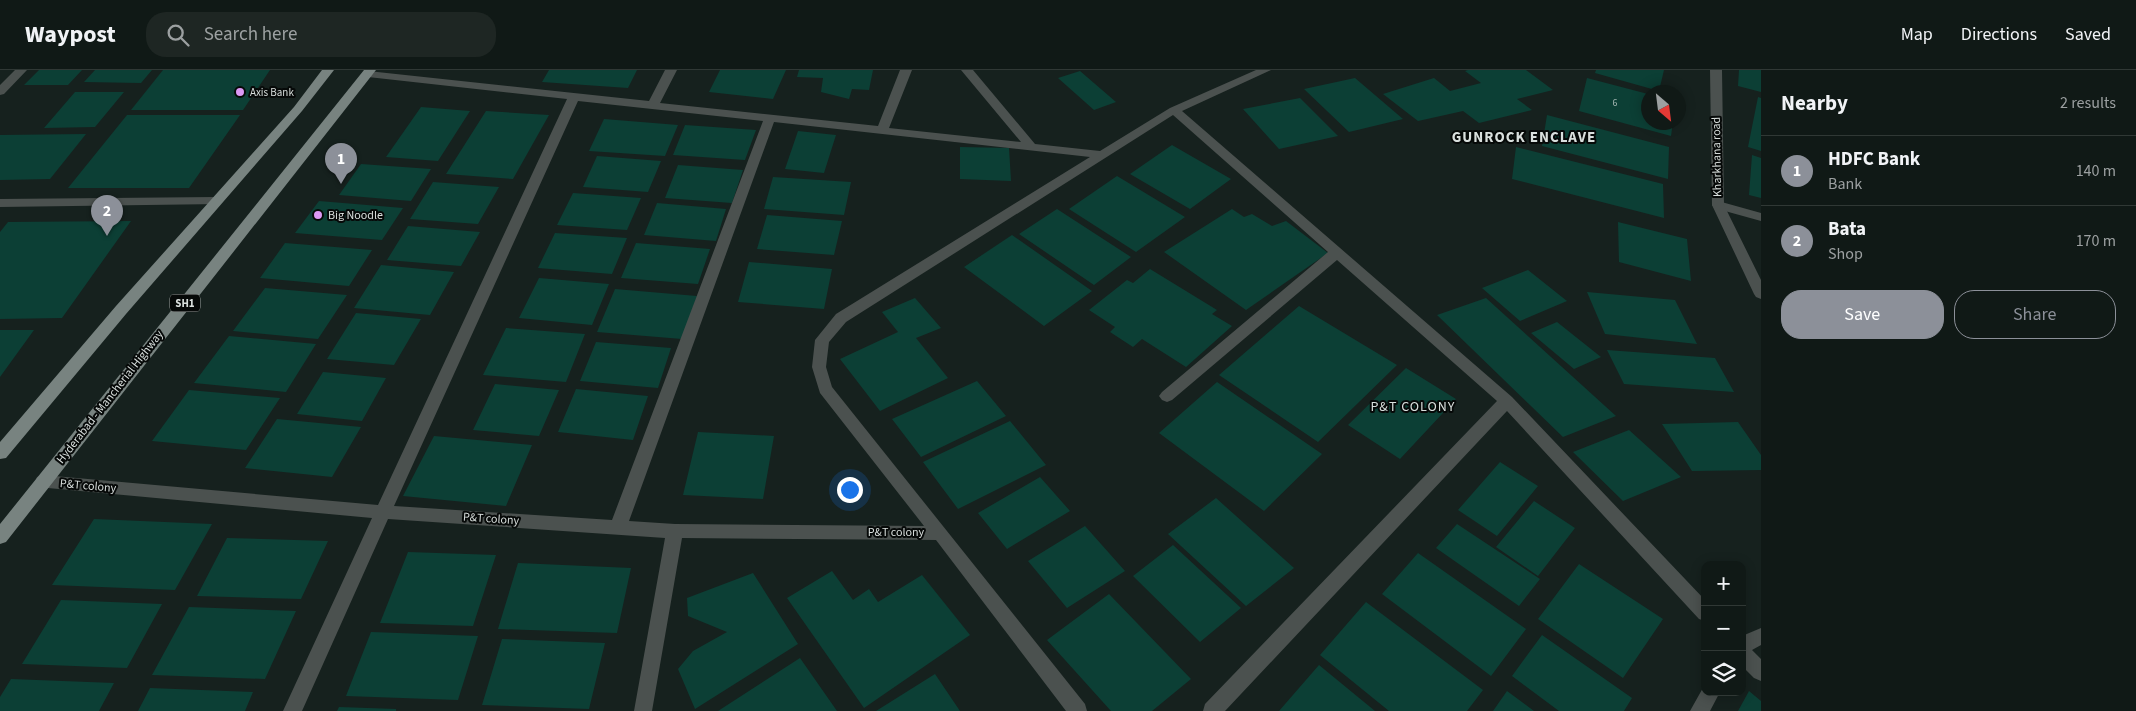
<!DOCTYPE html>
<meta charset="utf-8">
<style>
body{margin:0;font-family:"Source Sans 3",sans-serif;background:#1e2623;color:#f1f3f6}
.controls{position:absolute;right:15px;bottom:15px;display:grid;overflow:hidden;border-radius:10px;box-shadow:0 2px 12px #0003}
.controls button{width:45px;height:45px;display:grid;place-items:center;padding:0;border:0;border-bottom:1px solid #303835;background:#101916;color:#f1f3f6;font:25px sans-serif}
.compass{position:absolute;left:1641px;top:15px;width:45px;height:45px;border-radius:50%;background:#101916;box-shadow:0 2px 12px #0003;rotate:152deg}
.you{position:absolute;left:849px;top:419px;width:18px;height:18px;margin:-12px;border:4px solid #fff;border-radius:50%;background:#1a73e8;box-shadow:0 0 0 8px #1a73e833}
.badge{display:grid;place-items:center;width:32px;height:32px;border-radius:50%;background:#8c9099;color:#fff;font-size:16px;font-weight:700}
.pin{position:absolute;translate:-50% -41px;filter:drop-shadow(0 1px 2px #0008)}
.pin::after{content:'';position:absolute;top:26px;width:18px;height:15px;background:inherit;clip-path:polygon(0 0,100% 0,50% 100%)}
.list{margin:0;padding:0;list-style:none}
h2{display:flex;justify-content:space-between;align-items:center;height:65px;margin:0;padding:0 20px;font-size:21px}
h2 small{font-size:16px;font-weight:400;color:#9ca0a1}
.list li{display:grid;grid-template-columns:32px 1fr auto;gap:15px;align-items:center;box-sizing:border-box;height:70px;padding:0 20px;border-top:1px solid #303835}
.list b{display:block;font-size:19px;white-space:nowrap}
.list p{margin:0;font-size:16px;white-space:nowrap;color:#9ca0a1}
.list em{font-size:16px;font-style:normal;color:#9ca0a1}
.actions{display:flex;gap:10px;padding:15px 20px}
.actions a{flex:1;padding:11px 0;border:1px solid #8c9099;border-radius:20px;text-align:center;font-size:18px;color:#8c9099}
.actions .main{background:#8c9099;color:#fff}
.icon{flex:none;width:28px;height:28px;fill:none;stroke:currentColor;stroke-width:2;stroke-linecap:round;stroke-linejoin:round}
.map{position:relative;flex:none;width:1761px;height:641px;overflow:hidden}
header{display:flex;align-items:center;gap:30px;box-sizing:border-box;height:70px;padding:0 25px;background:#101916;border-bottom:1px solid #303835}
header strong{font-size:24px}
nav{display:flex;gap:28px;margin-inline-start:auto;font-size:18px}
.search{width:350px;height:45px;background:#1e2623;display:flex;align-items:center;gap:12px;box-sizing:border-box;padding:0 18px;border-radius:20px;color:#9ca0a1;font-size:19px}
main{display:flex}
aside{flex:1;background:#101916}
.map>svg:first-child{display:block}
.building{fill:#0c3f35}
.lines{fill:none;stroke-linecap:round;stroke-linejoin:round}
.minor{fill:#4b514f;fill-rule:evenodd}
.tertiary{fill:#4b514f;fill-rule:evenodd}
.primary{fill:#788380;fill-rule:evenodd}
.poi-dot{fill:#dc99f5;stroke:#060908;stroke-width:2}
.labels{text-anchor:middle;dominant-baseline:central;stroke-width:4;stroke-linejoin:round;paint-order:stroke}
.number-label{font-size:10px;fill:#a6b7b3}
.far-poi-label{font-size:11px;fill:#d9dfdd;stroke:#060908;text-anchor:start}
.shield{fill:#060908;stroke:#9a9f9d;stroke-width:1}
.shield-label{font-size:11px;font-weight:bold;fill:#d9dfdd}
.street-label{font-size:12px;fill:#d9dfdd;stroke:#060908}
.poi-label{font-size:12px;fill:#d9dfdd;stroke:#060908;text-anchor:start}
.neighbourhood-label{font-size:14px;letter-spacing:1px;fill:#d9dfdd;stroke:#060908}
.far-district-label{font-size:15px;font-weight:bold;letter-spacing:1px;fill:#d9dfdd;stroke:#060908}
</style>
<header>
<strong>Waypost</strong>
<div class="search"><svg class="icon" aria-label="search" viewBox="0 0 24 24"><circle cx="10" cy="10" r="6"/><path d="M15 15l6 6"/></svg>Search here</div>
<nav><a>Map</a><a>Directions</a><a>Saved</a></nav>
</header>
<main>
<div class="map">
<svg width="1761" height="641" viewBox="0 0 1761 641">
<rect width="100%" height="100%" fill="#16211e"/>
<path class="building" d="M39,0h43l-14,15h-44z
M95,0h57l-11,13 -57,-1z
M163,0h107l-27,40h-112z
M549,0h88l-9,18 -86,-6z
M720,0h66l-13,29 -64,-7z
M799,0h74l-4,20 -17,-1 -3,10 -28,-7 2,-14 -26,-1z
M1468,0h58l27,20 -36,9 15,11 -53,13 -16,-12 -45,10 -35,-27 51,-16 16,13 31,-8 -16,-12z
M1596,0h68l-5,21 -64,-18z
M1739,0h22v22l-23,-6z
M1080,1l36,31 -22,8 -36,-32z
M1355,8l48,41 -54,13 -45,-43z
M1587,8l61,16v28h25l-2,14 -92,-25z
M75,22h49l-29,35 -51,1z
M1758,27l3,1v53l-13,-4z
M1300,28l38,38 -59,13 -36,-40z
M421,37l49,4 -32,50 -52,-4z
M486,41l63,4 -36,64 -67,-5z
M127,45h113l-51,73h-121z
M1547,45l122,32 -1,32 -126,-33z
M604,49l74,6 -13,31 -76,-5z
M685,55l71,5 -11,30 -72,-5z
M798,61l38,4 -12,38 -39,-4z
M86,64l-36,45 -50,1v-45z
M1172,75l59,34 -41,30 -60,-35z
M960,77l49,1 2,33 -51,-2z
M1516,77l147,37 1,34 -152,-39z
M1752,85l9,3v40l-12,-3z
M597,86l64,5 -13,31 -65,-5z
M361,94l70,5 -20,32 -72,-6z
M678,95l65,5 -11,33 -67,-5z
M1117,106l68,41 -49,35 -67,-43z
M773,107l78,5 -7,33 -80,-6z
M433,112l66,5 -21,37 -68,-5z
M573,123l68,5 -14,32 -70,-5z
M319,131l84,7 -21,32 -87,-7z
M657,133l69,6 -10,32 -72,-6z
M1057,139l74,48 -37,28 -75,-51z
M1232,139l12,8 8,-3 20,12 14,-5 42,32 -82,57 -82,-58z
M767,145l75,6 -8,34 -77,-6z
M131,151l-69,97 -62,1v-87l8,-10z
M1618,152l69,17 4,42 -72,-19z
M408,156l72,6 -19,34 -74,-6z
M555,163l72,5 -15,36 -74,-6z
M1012,165l80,56 -48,35 -80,-59z
M285,173l87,7 -23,36 -89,-8z
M636,173l74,6 -12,35 -77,-6z
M749,192l83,7 -8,40 -86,-7z
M381,195l73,7 -24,43 -76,-7z
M1150,199l67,41 -5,4 20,12 -46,41 -44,-28 -9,8 -23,-15 5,-5 -26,-17 38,-30 6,3z
M1528,200l39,31 -47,20 -38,-33z
M539,208l70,6 -17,41 -73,-7z
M265,218l82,7 -29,44 -85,-8z
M615,219l82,7 -15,43 -85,-7z
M1587,222l88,8 22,44 -92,-10z
M915,228l26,30 -25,10 32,40 -68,33 -40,-52 58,-27 -16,-20z
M1486,228l130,118 -53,21 -126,-122z
M1299,236l98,59 -79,77 -99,-67z
M356,243l65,6 -27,46 -67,-6z
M1557,252l44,35 -27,12 -43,-36z
M506,258l79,6 -19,48 -83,-7z
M0,260h34l-34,47z
M229,266l87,8 -30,48 -92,-9z
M596,272l75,6 -13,40 -78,-7z
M1607,280l108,8 19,34 -110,-8z
M1406,298l50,31 -56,60 -52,-34z
M323,302l63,6 -24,43 -65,-7z
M977,311l29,35 -85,41 -29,-38z
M1217,312l105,72 -58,57 -105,-78z
M495,314l64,6 -20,46 -66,-6z
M576,319l72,7 -15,44 -75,-8z
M189,320l91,8 -34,52 -94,-9z
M277,349l84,8 -29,50 -87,-9z
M1010,351l36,44 -88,44 -35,-47z
M1738,352l23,33v15l-69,1 -30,-47z
M1629,360l52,47 -58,24 -50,-49z
M698,362l76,4 -11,63 -80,-4z
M434,366l98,9 -26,61 -103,-10z
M1500,392l38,24 -41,50 -39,-26z
M1040,407l30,34 -63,38 -29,-36z
M1216,428l78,70 -48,38 -78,-72z
M1534,431l41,27 -37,48 -42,-29z
M94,449l118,5 -37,66 -123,-5z
M1457,454l83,55 -21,27 -83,-58z
M1085,456l40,45 -58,37 -39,-47z
M227,468l101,3 -27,58 -104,-3z
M1173,475l68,63 -41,34 -67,-66z
M408,482l88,3 -23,71 -93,-3z
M1418,483l108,76 -35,47 -109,-82z
M518,493l113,5 -14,65 -119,-4z
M1579,494l84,55 -40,59 -85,-59z
M832,501l21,29 16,-11 9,13 44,-27 48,60 -106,73 -77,-110z
M753,503l45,71 -103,65 -17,-40 15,-18 34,-19 -39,-16 -1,-18z
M1109,524l82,85 -39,32h-41l-64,-71z
M61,530l101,4 -35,64 -105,-4z
M1366,532l117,88 -16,21h-78l-69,-56z
M189,537l107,4 -31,68 -113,-4z
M371,562l107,4 -20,64 -112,-4z
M1542,565l90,63 -8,13h-65l-47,-35z
M502,569l103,4 -16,66 -107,-4z
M800,588l37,53h-119z
M1319,595l56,46h-96z
M935,604l25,37h-84z
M11,609l103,4 -15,28h-99v-14z
M150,618l103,4 -8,19h-107z
M1507,621l27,20h-41z
M1749,621l12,10v10h-23z
M339,637l57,2v2h-59z"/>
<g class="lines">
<path class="minor" d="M15,0h12l-23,24 -4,1v-10z
M665,0h12l-17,33 218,23 22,-56h12l-23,58 132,14 -60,-72h12l62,74 65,7 70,-43 86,-38h15l-89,41 330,286 193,203v21l-6,-2 -192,-208 -282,300h-22l2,-7 292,-303 -160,-141 -165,140 -5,2 -5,-2 -3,-4 3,-4 166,-140 -155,-137 -327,207 -17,20 -3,25 6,20 253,317 2,7h-21l-130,-171 -254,-2 -30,173h-18l31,-173 -277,-19 -86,192h-19l89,-193 -335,-31 -2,-5 2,-5 6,-2 335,30 189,-406 -199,-22 -6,-3 6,-3 281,30zM578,31l185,20 -151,399 -218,-14zM774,52l316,35 -254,157 -21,26 -3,27 8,26 104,133 -249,-2 -46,-3z
M216,127l4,1 2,3 -2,3 -220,3v-8z
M1718,131l43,12v8l-47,-13 -2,-3 2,-3z
M1761,558v17l-9,5 9,9v22l-7,-3 -12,-12v-30z
M1704,616l1,6h15l-10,19h-20z"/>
<path class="tertiary" d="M1710,0h12l2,135 37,75v19l-5,-2 -2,-3 -42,-89z"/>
<path class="primary" d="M322,0h12l-32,41 -176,203 -120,144 -6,1v-17l116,-136 178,-199z
M364,0h12l-370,472 -6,2v-20z"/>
</g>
<g class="poi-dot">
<circle cx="240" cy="22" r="5"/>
<circle cx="318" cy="145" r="5"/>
</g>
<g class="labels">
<g class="number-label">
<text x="1615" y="33">6</text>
</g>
<g class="far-poi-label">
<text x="250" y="22">Axis Bank</text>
</g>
<rect class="shield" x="170" y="224.5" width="30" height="17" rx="4"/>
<g class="shield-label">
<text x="185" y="233">SH1</text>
</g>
<g class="street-label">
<text transform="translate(1717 87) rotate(-91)">Kharkhana road</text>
<text transform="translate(110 327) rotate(-52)">Hyderabad - Mancherial Highway</text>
<text transform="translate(88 416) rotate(5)">P&amp;T colony</text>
<text transform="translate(491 449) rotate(4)">P&amp;T colony</text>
<text x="896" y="462">P&amp;T colony</text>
</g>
<g class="poi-label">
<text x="328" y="145">Big Noodle</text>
</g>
<g class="neighbourhood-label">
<text x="1413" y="337">P&amp;T COLONY</text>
</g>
<g class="far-district-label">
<text x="1524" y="67">GUNROCK ENCLAVE</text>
</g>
</g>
</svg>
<div class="controls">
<button>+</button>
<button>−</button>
<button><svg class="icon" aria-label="layers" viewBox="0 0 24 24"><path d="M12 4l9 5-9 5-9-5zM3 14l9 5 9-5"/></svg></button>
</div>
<svg class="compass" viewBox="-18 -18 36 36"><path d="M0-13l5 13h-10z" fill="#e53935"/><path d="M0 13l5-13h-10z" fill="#9ca0a1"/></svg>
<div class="you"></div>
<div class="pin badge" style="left:341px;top:114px">1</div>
<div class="pin badge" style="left:107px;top:166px">2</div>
</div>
<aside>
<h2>Nearby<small>2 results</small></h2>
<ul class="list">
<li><span class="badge">1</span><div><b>HDFC Bank</b><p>Bank</p></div><em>140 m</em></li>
<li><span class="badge">2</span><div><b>Bata</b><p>Shop</p></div><em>170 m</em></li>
</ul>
<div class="actions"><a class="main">Save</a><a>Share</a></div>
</aside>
</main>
